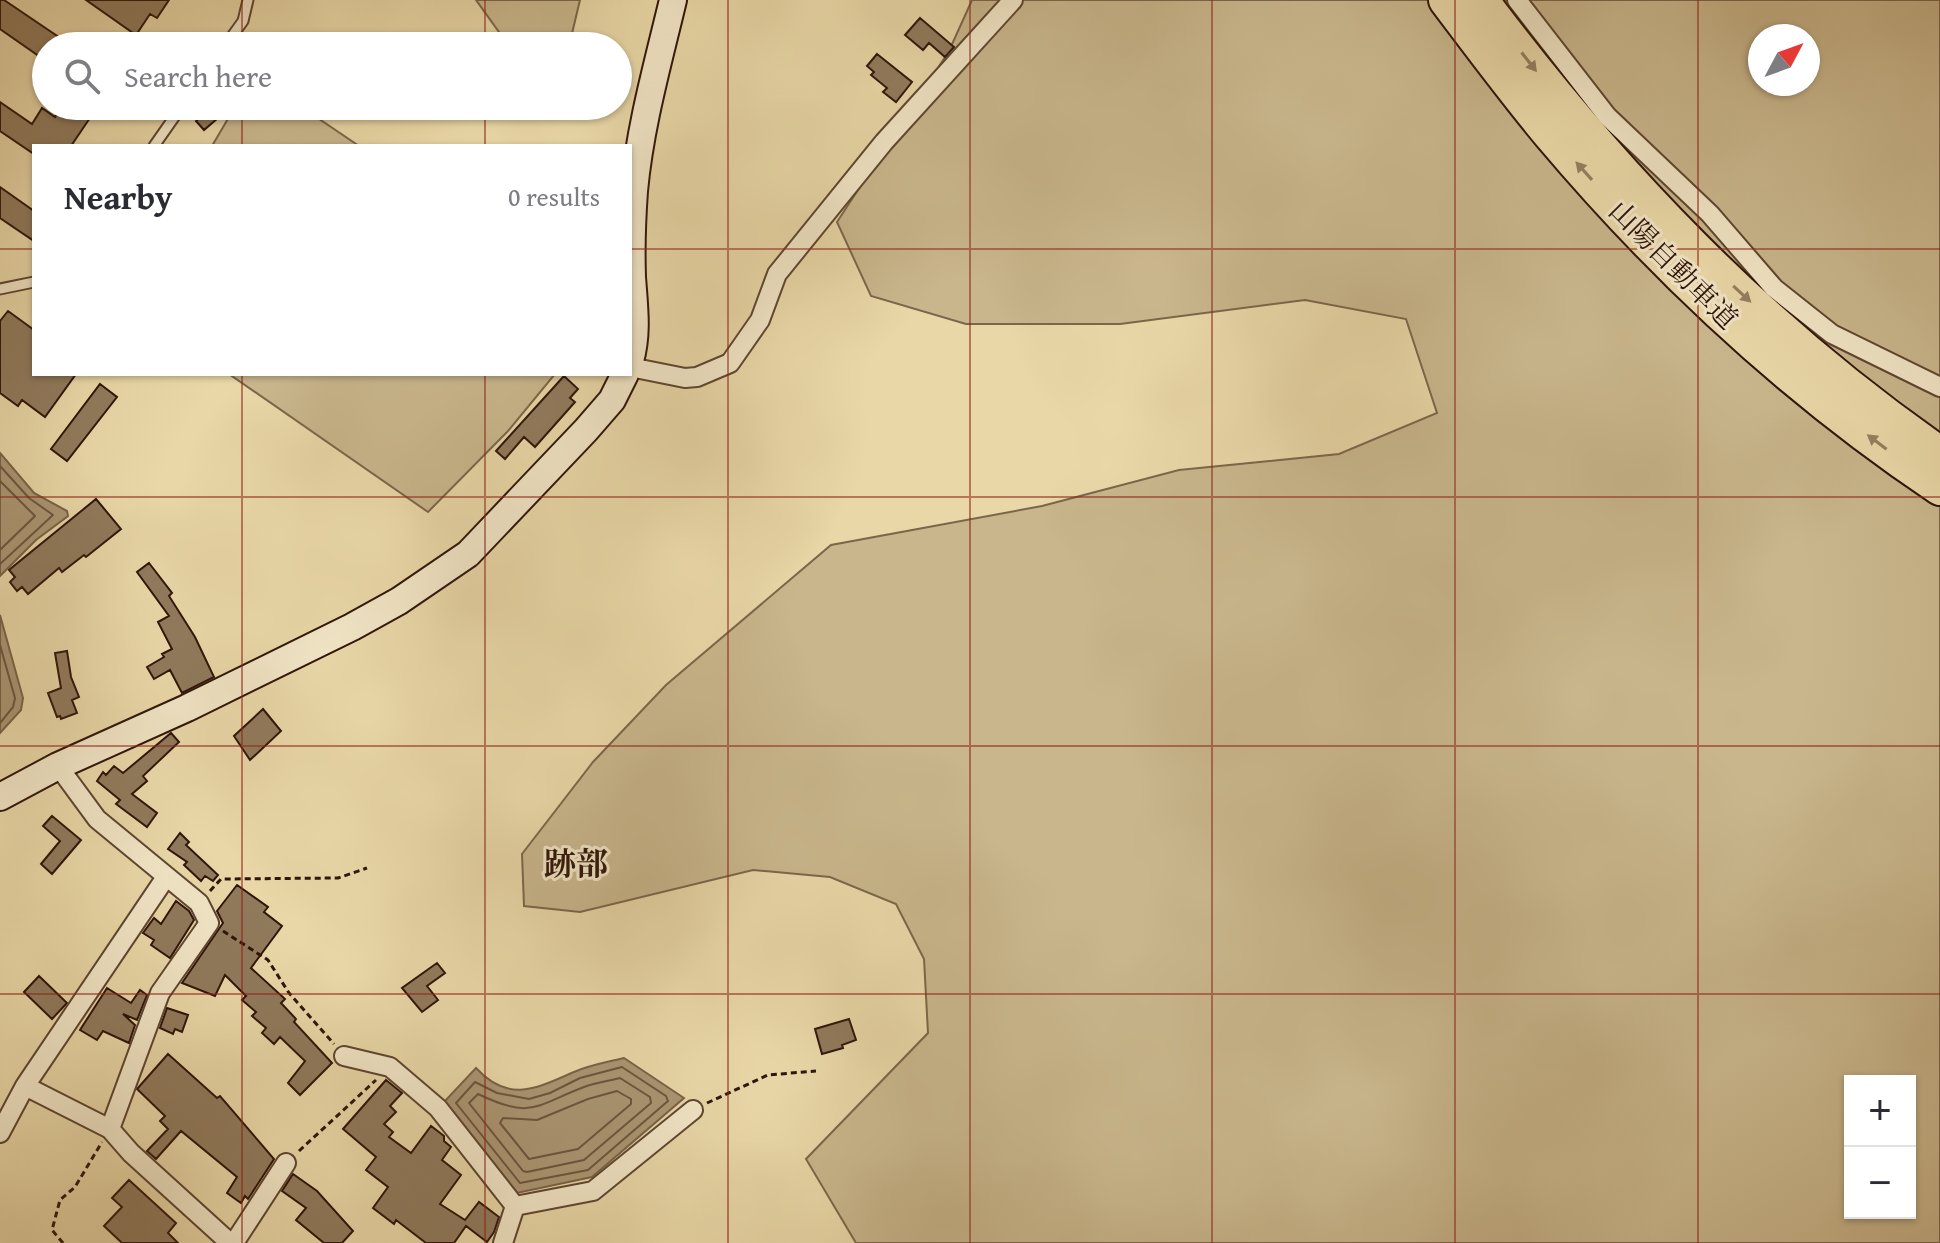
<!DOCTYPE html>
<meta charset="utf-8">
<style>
body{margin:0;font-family:"Gentium Book Plus","Noto Serif JP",serif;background:#f2f2f3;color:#2b2b33}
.controls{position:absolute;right:24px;bottom:24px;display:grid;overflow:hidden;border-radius:0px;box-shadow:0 2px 6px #0004}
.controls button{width:72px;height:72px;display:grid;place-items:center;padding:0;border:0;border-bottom:2px solid #e1e1e2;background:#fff;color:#2b2b33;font:40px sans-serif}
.compass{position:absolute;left:1748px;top:24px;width:72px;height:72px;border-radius:50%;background:#fff;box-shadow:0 2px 6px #0004;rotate:49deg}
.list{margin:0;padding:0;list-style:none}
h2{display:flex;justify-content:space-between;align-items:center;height:104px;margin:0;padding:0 32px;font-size:34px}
h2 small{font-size:26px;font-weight:400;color:#7c7c81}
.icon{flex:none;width:44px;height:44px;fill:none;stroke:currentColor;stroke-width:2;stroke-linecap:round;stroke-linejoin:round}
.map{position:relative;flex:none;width:1940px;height:1243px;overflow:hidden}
.search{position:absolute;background:#fff;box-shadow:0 2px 6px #0004;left:32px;top:32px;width:600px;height:88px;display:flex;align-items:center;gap:20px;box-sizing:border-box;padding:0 28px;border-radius:44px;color:#7c7c81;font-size:30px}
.panel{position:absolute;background:#fff;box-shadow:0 2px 6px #0004;left:32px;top:144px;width:600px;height:232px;border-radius:0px}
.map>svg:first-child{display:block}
.green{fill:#c9b68c;stroke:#7c664b;stroke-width:2;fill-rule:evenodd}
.water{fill:#aa9572;stroke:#796248;stroke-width:2}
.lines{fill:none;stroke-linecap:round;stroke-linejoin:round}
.shore{stroke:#6c553e;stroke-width:2}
.building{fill:#907a5c;stroke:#2f150a;stroke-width:2}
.lane-casing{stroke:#5e4631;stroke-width:13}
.street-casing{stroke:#5e4631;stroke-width:22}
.secondary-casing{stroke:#2f150a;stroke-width:30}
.highway-casing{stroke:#2f150a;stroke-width:38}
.path{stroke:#2f150a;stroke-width:3;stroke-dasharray:6 4;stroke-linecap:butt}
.lane{stroke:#f1e5c6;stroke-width:9}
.street{stroke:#f1e5c6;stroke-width:18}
.secondary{stroke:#f1e5c6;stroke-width:26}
.highway{stroke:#e9d7a7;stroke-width:34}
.oneway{fill:#958060}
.grid{fill:none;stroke:#8f2418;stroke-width:2;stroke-opacity:0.55}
.labels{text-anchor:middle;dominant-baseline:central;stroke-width:6;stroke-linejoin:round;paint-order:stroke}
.street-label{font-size:28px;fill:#2f150a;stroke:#f1e5c6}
.quarter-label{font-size:32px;font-weight:bold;fill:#2f150a;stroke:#f1e5c6}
</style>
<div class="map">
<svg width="1940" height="1243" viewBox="0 0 1940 1243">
<rect width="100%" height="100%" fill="#e9d7a7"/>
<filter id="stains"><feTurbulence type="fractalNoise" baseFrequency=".0025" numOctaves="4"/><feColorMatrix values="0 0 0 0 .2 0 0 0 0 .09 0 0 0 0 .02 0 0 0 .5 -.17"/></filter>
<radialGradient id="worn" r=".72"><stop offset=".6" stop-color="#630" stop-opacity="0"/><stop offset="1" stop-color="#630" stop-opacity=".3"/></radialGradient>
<path class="green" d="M476,0h104l-11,46h-60z
M972,0h968v1243h-1084l-50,-84 122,-126 -4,-74 -28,-55 -66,-27 -77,-7 -173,42 -56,-6 -2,-52 71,-92 73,-77 165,-140 211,-39 137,-36 160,-16 98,-41 -31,-94 -101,-19 -185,24h-154l-95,-28 -34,-74 112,-171zM1760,36h48v48h-48zM1850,1081h60v132h-60z
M242,106h58l59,40h-147l17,-29z
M229,374h326l-47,57 -80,81z"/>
<path class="water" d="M0,453l34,40 33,18 1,5 -32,24 -36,36z
M0,615l23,83 -2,12 -21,23z
M624,1058l60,40 -92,79 -75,16 -73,-91 32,-34c33,36 61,20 98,4 16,-7 34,-10 50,-14z"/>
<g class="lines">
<path class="shore" d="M0,466l29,32 24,17 -53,49
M0,481l35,35 -35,34
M0,645l15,53 -2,9 -13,16
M622,1067l44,29 2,5 -80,69 -68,13 -64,-80 19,-21 22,11 32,6 21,-6 30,-15z
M620,1078l30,19 1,6 -67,57 -57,12 -4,-1 -54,-68 9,-9c54,26 56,12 106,-7 11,-4 24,-6 36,-9z
M617,1091l14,8v5l-53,45 -49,10 -29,-36 3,-5 34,2 51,-21z"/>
</g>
<path class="building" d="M0,0h4l68,46h-26v15l-46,-32z
M86,0h83l-12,18 -7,-4 -14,21z
M920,18l34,29 -9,10 -16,-14 -6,7 -18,-15z
M877,54l35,28 -16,20 -13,-10 4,-4 -16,-13 3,-3 -7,-6z
M0,102l32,22 10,-16 13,9 7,-11h36l-27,40h-37v8l-34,-23z
M214,106h18l-28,24 -8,-9z
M0,187l34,24v30l-34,-23z
M8,311l26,19v44h42l-31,43 -23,-17 -4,6 -18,-13v-72z
M564,376l14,13 -8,9 5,4 -40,45 -11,-10 -19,22 -9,-8z
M100,384l17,13 -50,64 -16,-12z
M96,499l25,30 -35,28 -2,-2 -22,17 -3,-4 -31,26 -6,-7 -5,4 -7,-9 5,-5 -6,-7z
M149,563l23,30 -3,3 26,41 19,40 -32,16 -12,-23 -16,9 -7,-12 17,-10 -2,-3 10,-5 -14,-27 11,-6 -32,-44z
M67,651l4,26 8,20 -7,3 5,13 -16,6 -1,-3 -3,1 -9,-24 13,-5 -6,-35z
M263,709l18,22 -31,29 -16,-24z
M171,733l8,9 -36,34 4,5 -15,13 25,19 -10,14 -31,-23 4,-4 -23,-19 6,-9 3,3 8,-9 9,7z
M52,816l29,24 -29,34 -11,-10 19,-23 -17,-15z
M180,833l9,9 -3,3 32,30 -5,6 -8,-5 -4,5 -17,-16 3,-3 -19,-13z
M237,885l31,22 -4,5 18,14 -31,42 34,31 -4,4 15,16 -2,3 38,41 -32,32 -12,-12 17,-22 -25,-24 -6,7 -12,-11 4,-5 -14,-12 4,-4 -14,-12 4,-4 -21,-21 -10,21 -33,-13 41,-60 -6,-12z
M176,901l13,10 5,9 -24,38 -19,-13 3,-5 -11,-7 11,-15 7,6z
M437,963l8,10 -18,13 11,14 -16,12 -20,-24z
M39,976l28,27 -15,16 -28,-27z
M107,988l24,15 9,-13 7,5 -10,25 -14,-6 12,11 -6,18 -26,-12 -6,9 -17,-10z
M167,1008l21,7 -6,17 -7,-3 -2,5 -13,-6z
M849,1019l7,21 -14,5 1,3 -21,6 -7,-25z
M168,1054l49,44 3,-2 54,63 -26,40 -3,-3 -4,7 -14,-10 10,-16 -56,-46 -25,28 -9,-8 21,-22 -8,-8 5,-5 -28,-27z
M386,1080l16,13 -12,13 6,6 -12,12 9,8 -4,5 22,16 20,-27 13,10v5l7,6 -9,13 19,15 -21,29 25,16 14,-18 20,15 -5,15 -7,10 -21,-16 -12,17h-28l-30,-23 -2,4 -21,-16 15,-21 -22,-17 10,-13 -33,-28z
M293,1174l24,17 36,40 -11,12h-18l-28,-23 10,-12 -24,-17z
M129,1180l47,43 -8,10 10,10h-56l-18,-17 18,-19 -10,-9z"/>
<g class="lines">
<defs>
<path id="lane" d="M225,46l18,-25 5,-21
M154,146l28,-40
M0,289l34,-7"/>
<path id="street" d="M1517,0l90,116 103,98 64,74 58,46 108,53
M630,367l55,11 12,-1 33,-14 30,-43 17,-46 107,-132 129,-142
M58,766l39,53 102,84 10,20 -49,70 -50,136
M344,1056l46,11 48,41 77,98 78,-15 100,-81
M25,1086l85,43 21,24 99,90
M0,1133l25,-47 141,-209
M234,1243l52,-80
M503,1243l12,-37"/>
<path id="secondary" d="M630,361c8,-28 4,-55 2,-84 -1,-28 0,-58 2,-86 6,-65 24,-128 39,-191
M0,797l58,-31 129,-58 165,-81 47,-26 69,-47 118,-124 26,-30 13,-26"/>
<path id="highway" d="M1446,0c34,45 68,91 104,134 113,134 244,256 390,354
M1481,0c132,176 278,328 459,454"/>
</defs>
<use href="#lane" class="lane-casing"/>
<use href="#street" class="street-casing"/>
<use href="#secondary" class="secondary-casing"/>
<use href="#highway" class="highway-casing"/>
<path class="path" d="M210,891l11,-12 117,-1 29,-10
M223,931l45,29 21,33 45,51
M707,1103l61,-28 48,-4
M299,1151l77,-71
M63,1243l-11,-13 8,-30 15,-13 27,-45"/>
<use href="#lane" class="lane"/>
<use href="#street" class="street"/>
<use href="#secondary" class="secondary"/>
<use href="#highway" class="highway"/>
</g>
<defs><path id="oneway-solid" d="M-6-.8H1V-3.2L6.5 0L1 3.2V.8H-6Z" transform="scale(2)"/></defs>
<g class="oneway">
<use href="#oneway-solid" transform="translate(1529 62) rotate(52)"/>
<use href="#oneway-solid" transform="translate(1584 171) rotate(-132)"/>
<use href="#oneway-solid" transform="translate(1742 294) rotate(43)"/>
<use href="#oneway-solid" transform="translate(1877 442) rotate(-143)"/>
</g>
<path class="grid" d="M242,0v46M485,0v46M728,0v1243M970,0v1243M1212,0v1243M1455,0v1243M1698,0v1243M242,106v40M485,106v40M0,249h34M630,249h1310M242,374v869M485,374v869M0,497h1940M0,746h1940M0,994h1940"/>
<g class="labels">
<g class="street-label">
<text transform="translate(1674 264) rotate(45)">山陽自動車道</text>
</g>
<g class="quarter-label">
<text x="576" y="863">跡部</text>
</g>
</g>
<rect width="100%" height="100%" filter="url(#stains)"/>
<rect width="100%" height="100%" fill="url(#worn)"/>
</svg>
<div class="controls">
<button>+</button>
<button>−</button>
</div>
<svg class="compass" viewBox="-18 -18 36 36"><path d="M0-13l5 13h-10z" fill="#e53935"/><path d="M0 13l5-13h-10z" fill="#7c7c81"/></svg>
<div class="search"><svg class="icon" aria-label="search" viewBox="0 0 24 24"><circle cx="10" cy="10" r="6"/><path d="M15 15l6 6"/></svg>Search here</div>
<section class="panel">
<h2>Nearby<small>0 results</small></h2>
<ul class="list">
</ul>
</section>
</div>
